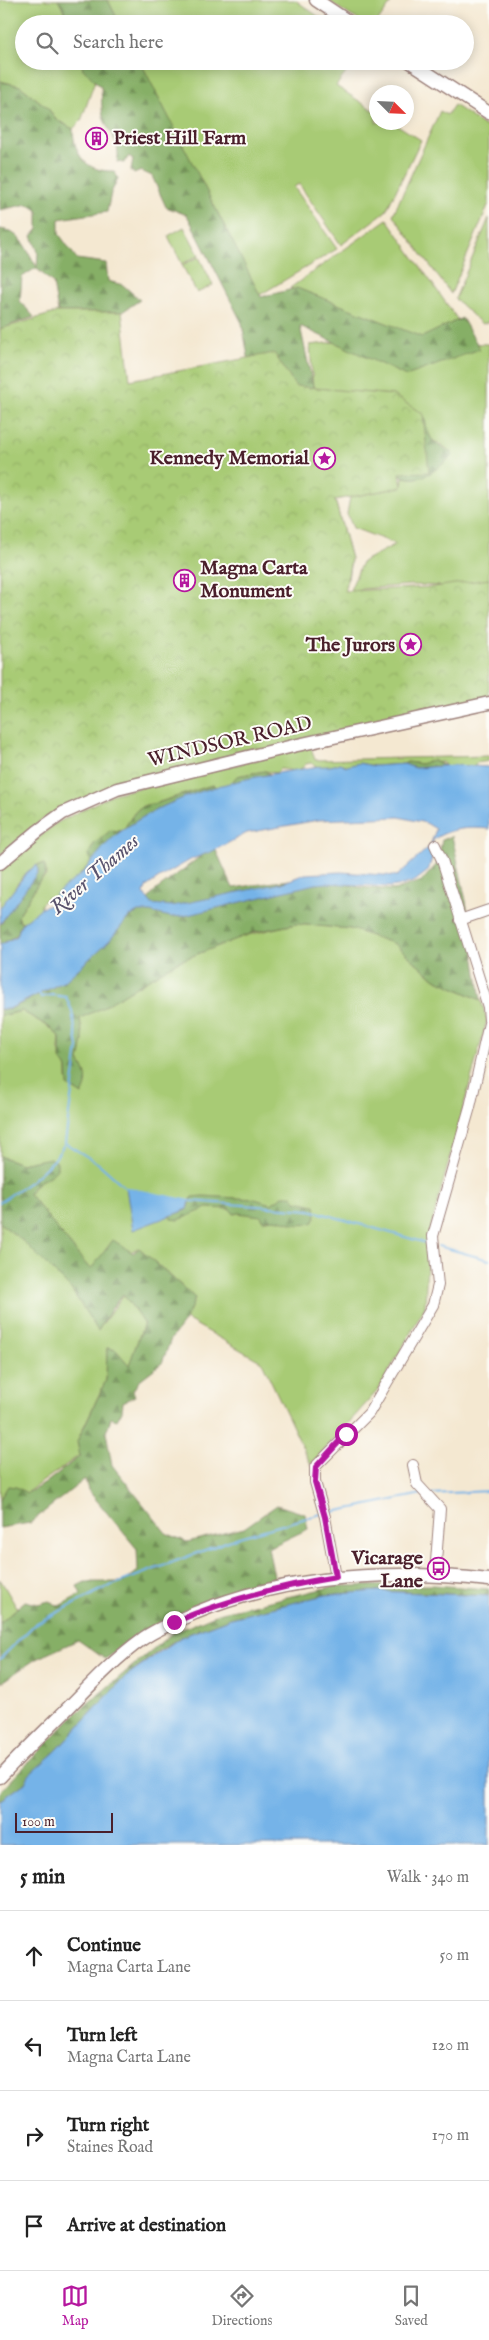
<!DOCTYPE html>
<meta charset="utf-8">
<style>
body{margin:0;font-family:"IM FELL English",serif;background:#f6f6f6;color:#222}
.compass{position:absolute;left:369px;top:85px;width:45px;height:45px;border-radius:50%;background:#fff;box-shadow:0 2px 12px #0003;rotate:114deg}
.scale{position:absolute;left:15px;bottom:12px;width:98px;box-sizing:border-box;padding-left:5px;border:2px solid #4a1f2b;border-top:0;font-size:14px;line-height:18px;white-space:nowrap;color:#4a1f2b;-webkit-text-stroke:4px #fdfcf7;paint-order:stroke}
.stop{position:absolute;width:15px;height:15px;margin:-11px;border:4px solid #b5179e;border-radius:50%;background:#fff}
.stop.end{background:#b5179e;border-color:#fff;box-shadow:0 1px 5px #0008}
.list{margin:0;padding:0;list-style:none}
h2{display:flex;justify-content:space-between;align-items:center;height:65px;margin:0;padding:0 20px;font-size:21px}
h2 small{font-size:16px;font-weight:400;color:#767676}
.list li{display:grid;grid-template-columns:32px 1fr auto;gap:15px;align-items:center;box-sizing:border-box;height:90px;padding:0 20px;border-top:1px solid #e0e0e0}
.list b{display:block;font-size:19px;white-space:nowrap}
.list p{margin:0;font-size:16px;white-space:nowrap;color:#767676}
.list em{font-size:16px;font-style:normal;color:#767676}
.icon{flex:none;width:28px;height:28px;fill:none;stroke:currentColor;stroke-width:2;stroke-linecap:round;stroke-linejoin:round}
.map{position:relative;flex:none;width:489px;height:1845px;overflow:hidden}
.search{position:absolute;background:#fff;box-shadow:0 2px 12px #0003;left:15px;right:15px;top:15px;height:55px;display:flex;align-items:center;gap:12px;box-sizing:border-box;padding:0 18px;border-radius:28px;color:#767676;font-size:19px}
.sheet{height:425px;background:#fff}
nav{display:flex;justify-content:space-around;align-items:center;box-sizing:border-box;height:70px;border-top:1px solid #e0e0e0;background:#fff;font-size:14px;color:#767676}
nav a{display:grid;justify-items:center;gap:2px}
nav .on{color:#b5179e}
.map>svg:first-child{display:block}
.grass{fill:#a8cb74;stroke:#797550}
.forest{fill:url(#forest-firs);stroke:#686748}
.park{fill:url(#park-crowns);stroke:#797550}
.water{fill:#75b3e8;stroke:#60698a;fill-rule:evenodd}
.lines{fill:none;stroke-linecap:round;stroke-linejoin:round}
.stream{stroke:#75b3e8;stroke-width:2}
.minor-casing{stroke:#9f847e;stroke-width:12}
.major-casing{stroke:#9f847e;stroke-width:15}
.minor{stroke:#fff;stroke-width:10}
.major{stroke:#fff;stroke-width:12}
.route{stroke:#b5179e;stroke-width:6}
.labels{text-anchor:middle;dominant-baseline:central;stroke-width:4;stroke-linejoin:round;paint-order:stroke}
.poi-label{font-size:20px;font-weight:bold;fill:#4a1f2b;stroke:#fdfcf7;text-anchor:end}
.street-label{font-size:20px;fill:#4a1f2b;stroke:#fdfcf7}
.water-label{font-size:21px;font-style:italic;fill:#59536d;stroke:#fdfcf7}
</style>
<div class="map">
<svg width="489" height="1845" viewBox="0 0 489 1845">
<defs>
<pattern id="forest-firs" width="22" height="20" patternUnits="userSpaceOnUse" patternTransform="scale(1.25)"><rect width="22" height="20" fill="#86af66"/><path d="M5 1l3.5 6h-7zM16 11l3.5 6h-7z" fill="#708e54"/></pattern>
<pattern id="park-crowns" width="20" height="18" patternUnits="userSpaceOnUse" patternTransform="scale(1.25)"><rect width="20" height="18" fill="#a8cb74"/><path d="M2 6a3 3 0 1 1 6 0M12 15a3 3 0 1 1 6 0" fill="none" stroke="#92ae65"/></pattern>
</defs>
<rect width="100%" height="100%" fill="#fdfcf7"/>
<filter id="ink" filterUnits="userSpaceOnUse"><feTurbulence type="fractalNoise" baseFrequency=".02" numOctaves="2"/><feDisplacementMap in="SourceGraphic" scale="10" xChannelSelector="R" yChannelSelector="G"/><feConvolveMatrix kernelMatrix="1 2 1 2 8 2 1 2 1" color-interpolation-filters="sRGB"/></filter>
<filter id="wash" filterUnits="userSpaceOnUse"><feTurbulence type="fractalNoise" baseFrequency=".0096" numOctaves="4" result="noise"/><feDisplacementMap in="SourceGraphic" scale="20" xChannelSelector="R" yChannelSelector="G"/><feGaussianBlur stdDeviation="1.12" result="paint"/><feColorMatrix in="noise" values="0 0 0 0 0 0 0 0 0 0 0 0 0 0 0 0 0 1.4 0 .05"/><feComposite in="paint" operator="in"/></filter>
<g filter="url(#wash)">
<rect width="100%" height="100%" fill="#f4e8d1"/>
<path class="grass" d="M0,0h58l14,24h-48v37h57l2,8 12,12 -14,40 -8,8 -18,-10 -7,-11 -28,-22 -20,-5z
M103,0h192l34,24h-214z
M327,0h66l-17,24c-18,0 -34,-15 -49,-24z
M135,61h220l-19,25 40,26v10l18,1 27,17 -35,71 -45,34 -42,-61 -5,3 43,62 -79,47z
M454,105l35,24v74l-38,91 -58,-79 47,-104 7,4z
M489,218v104l-7,2 -27,-25z
M387,219l73,104 -49,19 -121,-54z
M184,227l15,28 -17,9 -14,-28z
M199,257l14,28 -16,8 -15,-28z
M344,341l145,3v236l-37,6 -42,-1 -60,5 12,-28 34,-18 -43,-16 -6,-14 3,-17 52,-10 1,-10c21,5 34,-9 50,-22l-7,-7 -21,-12 -32,-41 -80,-7 -3,-43z
M311,747l4,13 174,-4v5l-13,2 -1,3h-29l-4,-4 -21,2 -14,-2 -3,2 -30,2 -15,-3 -12,3 -8,-3c-8,5 -21,6 -28,0l-5,1c-9,10 -12,6 -26,5l-4,4 -11,-2 -28,5 -6,7 -15,4 -4,-2 -58,19c-17,0 -21,11 -30,25 -17,9 -24,4 -36,26l3,7 -12,14 -27,23 -4,-2 -7,7v4l-17,14h-3l-3,-6 22,-36 6,-4 -2,-11c-23,1 -29,29 -44,43v-38l55,-46 58,-30z
M296,924l55,5 44,15 40,35 46,21 6,20 -59,218 -3,69 -46,82 -68,76 -49,-103 -76,-43 9,-21 -56,-50 -48,22 -2,-2 -60,-74 10,-14 6,-1 5,-20 -29,5 -21,-8v-140l22,-5 27,16 11,10 -1,13 8,18v12l16,-13 -4,-6 4,-21 -3,-22c34,-16 63,-39 96,-56 37,-19 80,-30 120,-38z
M0,1223l24,19 47,47 27,41 26,-36 20,29 -15,43 -13,-16 -9,-2 -1,32 -27,57 1,18 -54,38 -26,8z
M0,1579l17,29 -17,15z"/>
<path class="forest" d="M58,0h50l12,24h-48z
M81,61h59l121,236 36,-9 125,49 40,-19 18,31 -74,27 -106,-50 30,138 5,36 16,59 -3,20 -56,24 -50,-280 -55,-108 -21,-8 -14,-31 -11,-5 -7,3 -3,-4 2,-11 -4,-3 -5,7 -7,-1c5,-19 -10,-30 -14,-46 -2,-9 -1,-20 -2,-29l-18,-18z
M0,81l20,5 28,22 7,11 18,10c1,26 13,43 41,42l4,7 -7,15 -4,19 -48,7v15l18,25 29,4 2,18 15,4 17,15 -18,12h-64l-5,-29 -17,-15 -14,9 -2,24 14,16 -24,8 -10,8v-104c22,2 27,23 37,38l1,-15 -6,-16 6,-7v-18l-10,-7 -28,6z
M424,415c2,9 4,24 13,29 6,5 11,5 16,11 -18,15 -33,32 -57,18l21,-56z
M432,760l14,6 -31,2 -11,-4 3,-2 14,2z
M265,771l5,3 -39,9 6,-7z
M213,785l3,2 -63,24 -29,18c9,-14 13,-25 30,-25z
M111,830l10,1 -30,31 -3,-7 6,-11z
M452,836l14,65 15,99 -46,-21 -40,-35 -44,-15 -55,-5 -41,8 -78,30 -77,47 -20,9 3,22 -4,21c9,13 10,21 3,34l-14,-9 -1,-18 -7,-9v-22l-11,-10 -27,-16 -22,5v-7h10l55,-28 64,-64 9,-5 17,-21 59,-45 19,42 77,-11 49,10 35,3 28,-9 15,-17 5,-24z
M44,864c3,8 3,11 -4,16l-22,36 2,6h4l-5,5 -1,7 -18,11v-21l3,-2 1,-7 34,-43 -1,-7z
M0,1156l21,8 29,-6 7,4v7c-8,11 -22,10 -28,25l60,74 2,1 22,-29 20,13 6,-5 56,50 -9,21 -15,20 -9,24 -21,16 -8,11 2,6 -12,6 -1,9 -5,9 -6,-2 -5,14 6,33 54,68 21,9 57,-14 33,-23 28,9 3,15 -40,19 7,33 -110,40 -60,38 -27,-19 -42,19 -36,24v-60l25,-22 13,3 11,-3 10,5 22,-12 -4,-8 8,-4h39l14,-11 -1,-22 -49,-59 -3,-11 -55,44 -30,5v-29l8,-13 8,1 11,6 17,-9 36,-28 -3,-14 29,-62 1,-32 9,2 13,15 15,-42 -21,-29 -11,14 -14,23 -27,-42 -47,-47 -24,-19z
M203,1196l52,3 16,5 12,-8h9l4,5 19,4 1,11 -2,6c-22,9 -30,-8 -51,-1l-2,-5 -23,-3 -4,1 -4,-5 -23,-1 -28,12 -7,-1 -1,-4 17,-6 4,-12z
M433,1585l56,4v7l-111,-5 -16,3h-25l-64,14 -42,10 -50,19 -18,11 -37,28 -70,75 -26,24 -5,8 -25,18v-9l74,-77 97,-81 51,-22 113,-26z"/>
<path class="park" d="M58,312h64l8,68 144,-27 21,33 98,9 30,19 6,58 -29,1 2,14 -67,13 16,59 -6,32 89,-4 55,-8v121l-415,101 -34,20 -40,34v-526z"/>
<path class="water" d="M339,763l8,3 12,-3 15,3 30,-2 11,4 39,-3 35,2v62c-20,-2 -40,-1 -56,11v15l-5,16 -13,10 -12,4 -13,2 -63,-4 -12,1 -131,32 -13,1 -21,-5h-12l-9,5 -20,24 -44,40 -56,28h-9v-64l17,-9 4,-12 20,-16 9,-3c2,-13 25,-24 34,-34 11,-13 22,-29 36,-39 44,-32 99,-49 152,-58 14,-3 27,-4 41,-7 10,-2 18,1 26,-4zM399,817l27,6 10,6 -6,17 -33,30 -56,-4 -36,2 -23,9 -110,23 -20,-2 -8,-10 2,-7 13,-9 33,-19 21,-8 34,-18 71,-13z
M37,865l1,7 -38,52v-16l27,-36z
M126,1188l64,13 -2,8 -55,21z
M378,1591l111,5v249h-489v-44l25,-18 4,-8 27,-24 70,-75 55,-39 50,-19 94,-23z"/>
<g class="lines">
<path class="stream" d="M39,993l2,4 11,-2 14,2 6,14 6,36 -13,96 34,21 27,24 64,13 120,9 116,33
M0,1202l31,-21 23,-21 11,-17
M438,1246l51,14
M431,1494l58,-3
M328,1513l94,-19
M0,1659l35,-35 70,-36 134,-51 82,-23"/>
</g>
</g>
<g filter="url(#ink)">
<g class="lines">
<defs>
<path id="minor" d="M435,845l7,15 46,147 1,13
M460,920l29,-10
M413,1465l4,19 23,25 -5,66
M336,1577l-11,-60 -10,-35v-15l54,-54 64,-108 5,-20 -5,-49 37,-129 19,-84"/>
<path id="major" d="M316,0l36,24
M409,61l80,52
M0,863l38,-32 25,-18 54,-24 176,-43 196,-43
M0,1777c20,-22 42,-43 64,-65 25,-25 48,-51 77,-72 16,-12 36,-19 54,-27 93,-38 195,-44 294,-33"/>
</defs>
<use href="#minor" class="minor-casing"/>
<use href="#major" class="major-casing"/>
<use href="#minor" class="minor"/>
<use href="#major" class="major"/>
</g>
</g>
<g class="lines" filter="url(#ink)">
<path class="route" d="M174,1622c53,-22 106,-36 162,-45l-11,-60 -10,-35 1,-15 30,-33"/>
</g>
<defs>
<symbol id="building-ring" viewBox="-11 -11 22 22"><circle r="9.5" fill="#fdfcf7" stroke="#b5179e" stroke-width="1.5"/><path d="M-4-6H4V6H1V3H-1V6H-4ZM-2.5-4.3h1.7v1.8h-1.7ZM.8-4.3h1.7v1.8H.8ZM-2.5-1h1.7V.8h-1.7ZM.8-1h1.7V.8H.8Z" fill="#b5179e"/></symbol>
<symbol id="sight-ring" viewBox="-11 -11 22 22"><circle r="9.5" fill="#fdfcf7" stroke="#b5179e" stroke-width="1.5"/><path d="M0-6L1.8-2.2L6-1.7L2.9 1.2L3.7 5.4L0 3.3L-3.7 5.4L-2.9 1.2L-6-1.7L-1.8-2.2Z" fill="#b5179e"/></symbol>
<symbol id="bus-ring" viewBox="-11 -11 22 22"><circle r="9.5" fill="#fdfcf7" stroke="#b5179e" stroke-width="1.5"/><path d="M-5-6H5V4H4V6H2V4H-2V6H-4V4H-5ZM-3.5-4V0h7V-4ZM-3.5 1.2v1.5H-2V1.2ZM2 1.2v1.5H3.5V1.2Z" fill="#b5179e"/></symbol>
</defs>
<g fill-rule="evenodd">
<use href="#building-ring" x="84" y="126" width="25" height="25"/>
<use href="#sight-ring" x="312" y="446" width="25" height="25"/>
<use href="#building-ring" x="172" y="568" width="25" height="25"/>
<use href="#sight-ring" x="398" y="632" width="25" height="25"/>
<use href="#bus-ring" x="426" y="1556" width="25" height="25"/>
</g>
<g class="labels">
<g class="poi-label">
<text x="113" y="138" text-anchor="start">Priest Hill Farm</text>
<text x="309" y="458">Kennedy Memorial</text>
<text x="200" y="568" text-anchor="start">Magna Carta<tspan x="200" dy="23">Monument</tspan></text>
<text x="395" y="645">The Jurors</text>
<text x="423" y="1558">Vicarage<tspan x="423" dy="23">Lane</tspan></text>
</g>
<g class="street-label">
<text transform="translate(230 742) rotate(-13)">WINDSOR ROAD</text>
</g>
<g class="water-label">
<text transform="translate(95 875) rotate(-41)">River Thames</text>
</g>
</g>
</svg>
<svg class="compass" viewBox="-18 -18 36 36"><path d="M0-13l5 13h-10z" fill="#e53935"/><path d="M0 13l5-13h-10z" fill="#767676"/></svg>
<div class="scale">100 m</div>
<div class="stop" style="left:346px;top:1434px"></div>
<div class="stop end" style="left:174px;top:1622px"></div>
<div class="search"><svg class="icon" aria-label="search" viewBox="0 0 24 24"><circle cx="10" cy="10" r="6"/><path d="M15 15l6 6"/></svg>Search here</div>
</div>
<section class="sheet">
<h2>5 min<small>Walk · 340 m</small></h2>
<ul class="list">
<li><svg class="icon" aria-label="ahead" viewBox="0 0 24 24"><path d="M12 20V5M6 11l6-6 6 6"/></svg><div><b>Continue</b><p>Magna Carta Lane</p></div><em>50 m</em></li>
<li><svg class="icon" aria-label="left" viewBox="0 0 24 24"><path d="M17 20v-9H6M10 6l-5 5 5 5"/></svg><div><b>Turn left</b><p>Magna Carta Lane</p></div><em>120 m</em></li>
<li><svg class="icon" aria-label="right" viewBox="0 0 24 24"><path d="M7 20v-9h11M14 6l5 5-5 5"/></svg><div><b>Turn right</b><p>Staines Road</p></div><em>170 m</em></li>
<li><svg class="icon" aria-label="arrive" viewBox="0 0 24 24"><path d="M6 21V4h12l-3 4 3 4H6"/></svg><div><b>Arrive at destination</b></div></li>
</ul>
</section>
<nav>
<a class="on"><svg class="icon" aria-label="map" viewBox="0 0 24 24"><path d="M3 6l6-2 6 2 6-2v14l-6 2-6-2-6 2zM9 4v14M15 6v14"/></svg>Map</a>
<a><svg class="icon" aria-label="directions" viewBox="0 0 24 24"><path d="M12 3l9 9-9 9-9-9zM9 14v-3h6M13 9l2 2-2 2"/></svg>Directions</a>
<a><svg class="icon" aria-label="saved" viewBox="0 0 24 24"><path d="M7 4h10v16l-5-4-5 4z"/></svg>Saved</a>
</nav>
